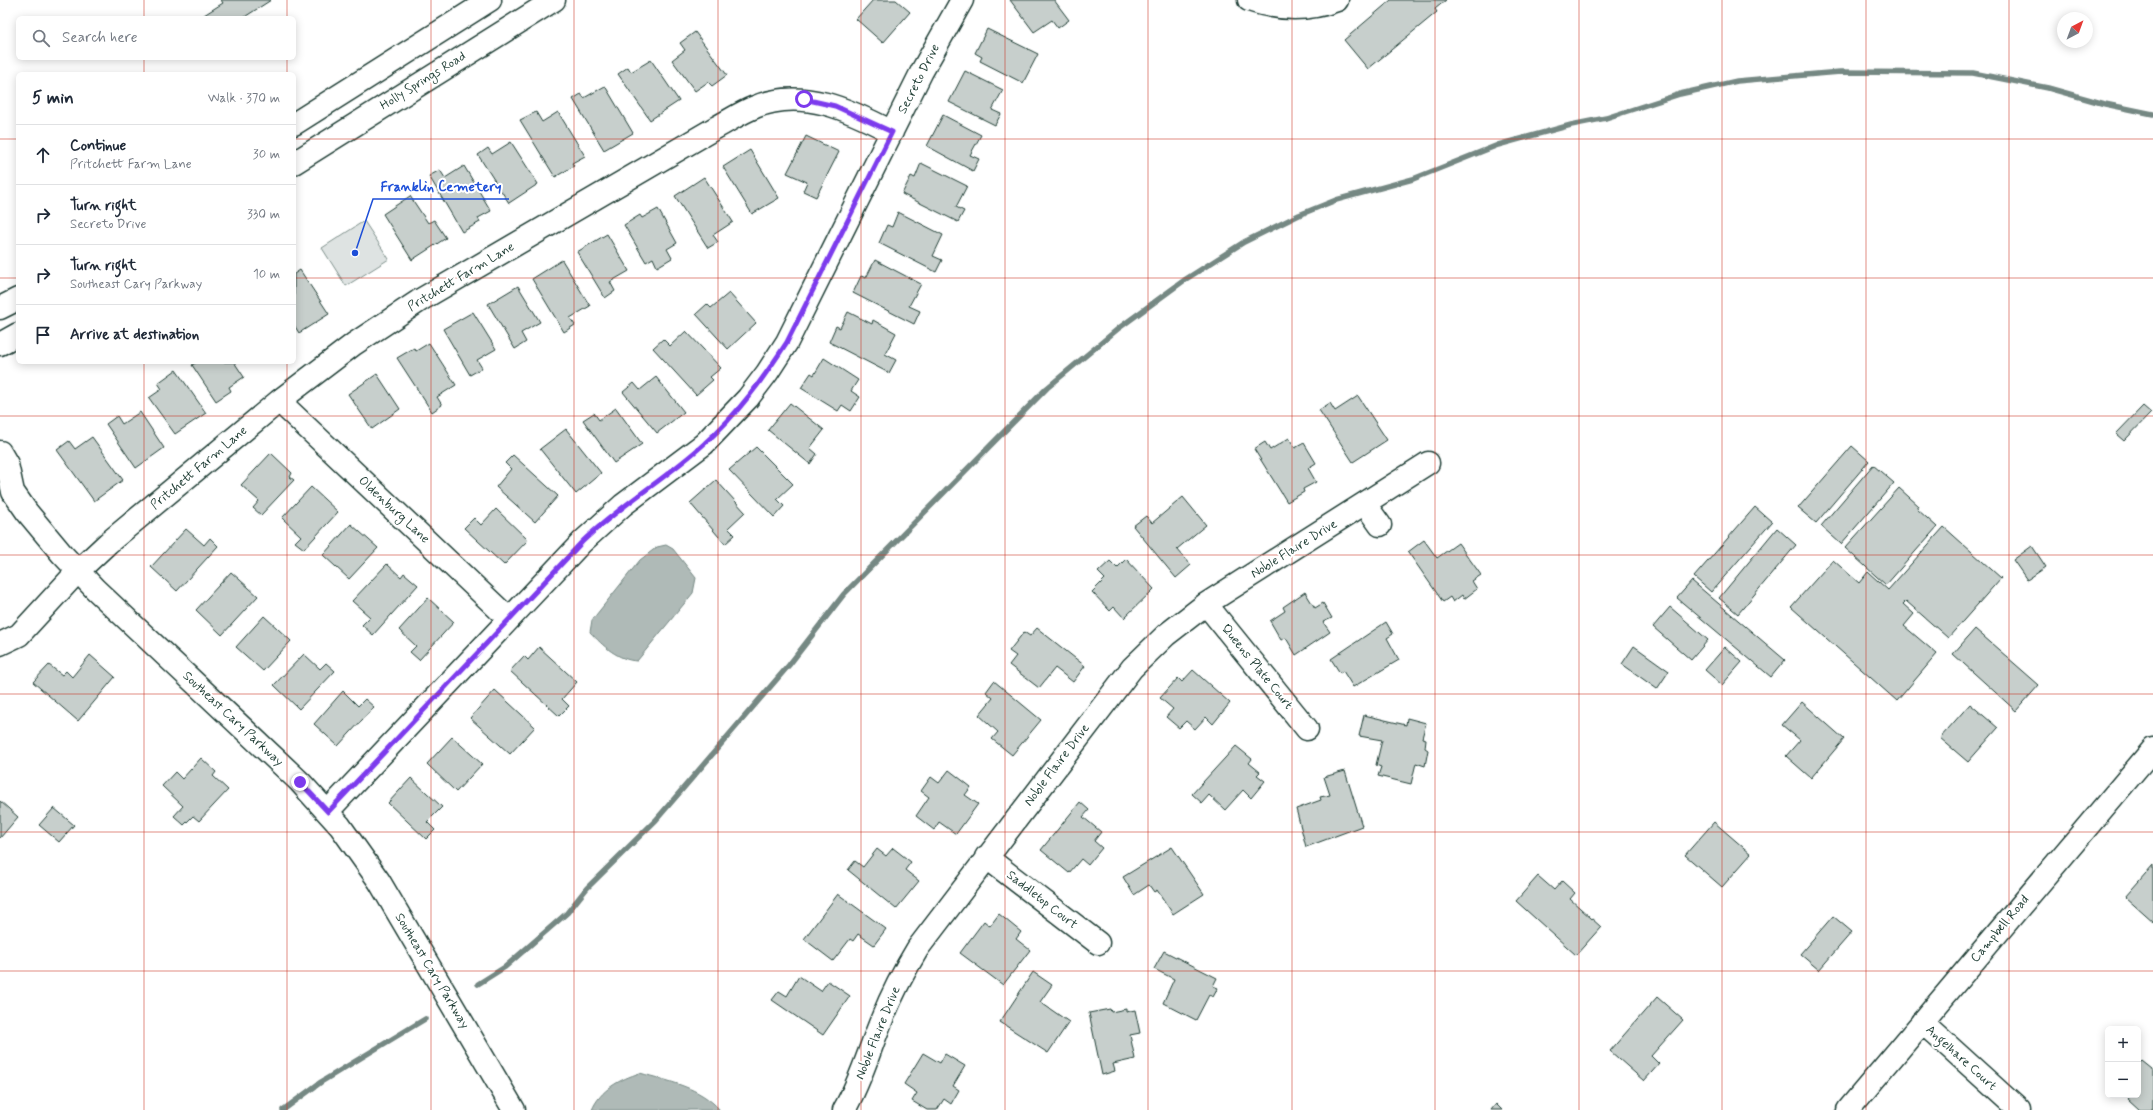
<!DOCTYPE html>
<meta charset="utf-8">
<style>
body{margin:0;font-family:Mynerve,sans-serif;background:#f6f6f7;color:#1f2937}
.controls{position:absolute;right:12px;bottom:12px;display:grid;overflow:hidden;border-radius:6px;box-shadow:0 2px 10px #0003}
.controls button{width:36px;height:36px;display:grid;place-items:center;padding:0;border:0;border-bottom:1px solid #e0e1e3;background:#fff;color:#1f2937;font:20px sans-serif}
.compass{position:absolute;left:2057px;top:12px;width:36px;height:36px;border-radius:50%;background:#fff;box-shadow:0 2px 10px #0003;rotate:41deg}
.stop{position:absolute;width:12px;height:12px;margin:-9px;border:3px solid #7c3aed;border-radius:50%;background:#fff}
.stop.end{background:#7c3aed;border-color:#fff;box-shadow:0 1px 4px #0008}
.list{margin:0;padding:0;list-style:none}
h2{display:flex;justify-content:space-between;align-items:center;height:52px;margin:0;padding:0 16px;font-size:17px}
h2 small{font-size:13px;font-weight:400;color:#747a83}
.list li{display:grid;grid-template-columns:26px 1fr auto;gap:12px;align-items:center;box-sizing:border-box;height:60px;padding:0 16px;border-top:1px solid #e0e1e3}
.list b{display:block;font-size:15px;white-space:nowrap}
.list p{margin:0;font-size:13px;white-space:nowrap;color:#747a83}
.list em{font-size:13px;font-style:normal;color:#747a83}
.icon{flex:none;width:22px;height:22px;fill:none;stroke:currentColor;stroke-width:2;stroke-linecap:round;stroke-linejoin:round}
.map{position:relative;flex:none;width:2153px;height:1110px;overflow:hidden}
.search{position:absolute;background:#fff;box-shadow:0 2px 10px #0003;left:16px;top:16px;width:280px;height:44px;display:flex;align-items:center;gap:10px;box-sizing:border-box;padding:0 14px;border-radius:6px;color:#747a83;font-size:15px}
.panel{position:absolute;background:#fff;box-shadow:0 2px 10px #0003;left:16px;top:72px;width:280px;height:292px;border-radius:6px}
.map>svg:first-child{display:block}
.green{fill:#dee3e2;stroke:#7e908b}
.water{fill:#afbab7;stroke:#758883}
.lines{fill:none;stroke-linecap:round;stroke-linejoin:round}
.stream{stroke:#758883;stroke-width:5.5}
.building{fill:#c7cfcc;stroke:#1f3d34}
.minor-casing{stroke:#1f3d34;stroke-width:25}
.major-casing{stroke:#1f3d34;stroke-width:25}
.minor{stroke:#fff;stroke-width:22}
.major{stroke:#fff;stroke-width:22}
.route{stroke:#7c3aed;stroke-width:5}
.grid{fill:none;stroke:#c8321e;stroke-width:1;stroke-opacity:0.55}
.labels{text-anchor:middle;dominant-baseline:central;stroke-width:4;stroke-linejoin:round;paint-order:stroke}
.street-label{font-size:13px;fill:#1f3d34;stroke:#fff}
.leader{fill:none;stroke:#1d4ed8;stroke-width:1.5}
.callout-dot{fill:#1d4ed8;stroke:#fff;stroke-width:1.5}
.callout-label{font-size:14px;text-anchor:middle;font-weight:bold;fill:#1d4ed8;stroke:#fff;stroke-width:4;stroke-linejoin:round;paint-order:stroke}
</style>
<div class="map">
<svg width="2153" height="1110" viewBox="0 0 2153 1110">
<rect width="100%" height="100%" fill="#fff"/>
<filter id="ink" filterUnits="userSpaceOnUse"><feTurbulence type="fractalNoise" baseFrequency=".025" numOctaves="2"/><feDisplacementMap in="SourceGraphic" scale="8" xChannelSelector="R" yChannelSelector="G"/><feConvolveMatrix kernelMatrix="1 2 1 2 8 2 1 2 1" color-interpolation-filters="sRGB"/></filter>
<g filter="url(#ink)">
<path class="green" d="M364,221l25,38 -43,27 -24,-38z"/>
<path class="water" d="M666,545l7,4 23,29 -3,15 -56,68c-19,-1 -34,-15 -47,-29l2,-12 48,-60 17,-13z
M640,1073c28,8 60,14 80,37h-128c8,-20 28,-31 48,-37z"/>
<g class="lines">
<path class="stream" d="M478,984l27,-17 62,-54 20,-25 69,-68 133,-155 55,-71 203,-206 72,-60 67,-49 58,-37 55,-27 37,-15 77,-21 85,-34 73,-20 35,-7 74,-24 57,-13 103,-9 133,1 75,15 57,16 48,10
M283,1110l38,-28 104,-63"/>
</g>
<path class="building" d="M221,0h50l-28,18h-38l-1,-3 19,-12z
M873,0h23l14,12 -27,31 -27,-24z
M1010,0h44l15,20 -11,8 -6,-8 -18,12z
M1391,0h55l-11,9 2,3 -69,57 -24,-29z
M987,29l51,25 -15,29 -43,-22 2,-4 -7,-4z
M695,32l32,43 -15,11 -4,-4 -13,9 -23,-31 13,-10 -5,-7z
M651,60l28,41 -29,19 -32,-46 10,-7 3,5z
M965,71l38,19 -11,20 9,4 -6,11 -46,-23z
M605,86l28,47 -29,17 -31,-51 8,-5 3,4z
M536,112l6,10 16,-10 27,44 -13,7 2,3 -19,11 -35,-57z
M943,115l38,20 -11,20 9,4 -6,12 -46,-25z
M806,136l33,16 -23,45 -13,-6 4,-9 -20,-9z
M511,142l27,42 -29,19 -31,-48 10,-7 4,6z
M750,150l29,48 -27,16 -29,-47z
M921,163l46,23 -11,21 8,4 -6,11 -56,-28 9,-18 4,2z
M464,166l27,45 -13,7 2,4 -18,10 -33,-56 11,-6 5,8z
M704,177l29,45 -20,13 5,7 -10,6 -33,-52z
M410,196l18,27 6,-3 12,18 -34,22 -29,-46z
M658,209l19,34 -10,6 5,9 -15,9 -4,-9 -7,4 -22,-37 16,-10 2,3z
M898,212l45,23 -10,21 9,4 -6,12 -57,-29 8,-18 5,2z
M607,234l22,37 -19,11 5,9 -10,7 -28,-46z
M562,260l28,46 -20,12 5,7 -11,7 -32,-53z
M875,260l46,24 -12,22 11,5 -6,13 -61,-31 8,-17 5,2z
M300,270l29,44 -30,19 -5,-8v-51z
M518,286l22,36 -19,11 5,9 -11,7 -27,-45z
M729,293l27,30 -28,26 -32,-35 11,-10 4,4z
M473,312l23,37 -19,11 5,8 -12,7 -27,-46z
M848,312l24,12 1,-4 23,13 -11,21 11,6 -7,13 -60,-31 7,-16 4,2z
M686,331l35,37 -11,9 3,3 -17,15 -43,-47 10,-9 7,7z
M429,343l27,42 -19,12 5,8 -10,7 -35,-54 17,-10 2,3z
M824,358l34,22 -7,11 9,6 -9,14 -9,-6 -4,6 -37,-23 10,-15 3,2z
M197,362h37l10,15 -15,10 2,4 -15,10 -24,-36z
M176,370l30,43 -31,21 -26,-36 13,-9 -4,-6z
M377,374l23,35 -28,20 -24,-35z
M656,377l28,35 -27,21 -34,-41 11,-9 6,7z
M1358,396l29,44 -34,22 -34,-52 11,-7 5,8z
M790,403l34,27 -14,18 7,6 -7,10 -42,-34z
M2143,406l8,7 -27,28 -8,-7z
M616,408l26,36 -28,19 -31,-43 11,-7 5,7z
M140,412l24,36 -28,20 -30,-44 11,-8 5,8z
M566,429l35,44 -25,21 -36,-45z
M92,437l31,43 -29,21 -37,-51 12,-9 6,8z
M1289,438l6,10 9,-5 12,20 -8,5 8,14 -13,7 1,3 -17,10 -33,-53 11,-7 5,8z
M1852,446l17,15 -53,62 -18,-15z
M756,447l37,37 -16,15 7,7 -10,11 -45,-47z
M271,453l21,20 -2,4 4,3 -33,35 -8,-7 6,-7 -18,-16z
M513,455l45,41 -23,26 -39,-35 15,-18 -6,-6z
M1873,465l21,18 -53,61 -20,-18z
M716,480l29,32 -17,16 7,7 -10,9 -35,-41z
M311,487l27,25 -34,37 -9,-7 6,-6 -19,-18z
M1899,488l20,18 -2,3 20,18 -51,58 -41,-37z
M1183,497l23,28 -29,24 14,16 -15,13 -43,-52 13,-10 6,7z
M1755,507l17,15 -61,70 -17,-15z
M496,509l32,31 -24,25 -40,-37 10,-10 7,7z
M351,524l27,24 -29,31 -26,-24z
M1944,527l57,51 -53,60 -42,-37 -3,3 11,10 -10,12 33,28 -40,47 -106,-94 42,-47 26,23 9,-11 20,18z
M1777,528l19,17 -58,69 -19,-16z
M186,529l18,16 6,-7 8,8 -41,45 -26,-24z
M1424,540l13,18 21,-15 23,32 -9,6 5,8 -13,10 -2,-4 -9,7 -3,-5 -7,5 -35,-50z
M2032,546l14,21 -19,13 -14,-20z
M1126,559l28,30 -30,29 -10,-11 -4,4 -18,-19 13,-13 -7,-7 12,-11 7,7z
M387,564l14,13 3,-4 14,12 -45,50 -11,-10 8,-8 -18,-16z
M231,572l27,24 -36,39 -26,-25z
M1692,581l93,79 -14,17 -94,-79z
M1305,592l10,16 8,-5 9,15 -9,4 7,10 -34,23 -10,-17 -5,2 -11,-19 15,-10 -2,-4z
M428,598l26,24 -35,38 -9,-8 6,-6 -17,-16z
M1670,607l38,33 -17,20 -38,-33z
M264,616l27,25 -28,30 -27,-24z
M1386,622l7,12 -6,4 12,22 -46,27 -10,-16 -3,2 -9,-14z
M1037,628l48,38 -12,16 -18,-14 -16,20 -30,-23 7,-9 -7,-5 15,-19 6,4z
M1975,629l64,56 -23,26 -63,-57z
M1634,646l35,25 -12,18 -35,-25z
M539,647l38,35 -15,17 7,7 -10,10 -49,-45 14,-15 4,4z
M1725,647l17,15 -20,23 -17,-15z
M304,654l16,15 6,-6 9,8 -36,38 -25,-24z
M90,655l25,22 -37,44 -45,-39 16,-17 13,10 4,-4 6,6z
M1193,670l37,33 -17,21 -7,-7 -11,12 -9,-8 -7,7 -13,-11 7,-8 -13,-11 18,-20 4,4z
M994,681l47,39 -29,35 -20,-16 6,-7 -19,-17 14,-17 -7,-6z
M495,690l40,37 -25,27 -40,-36z
M343,691l15,15 7,-7 9,8 -36,39 -24,-22z
M1802,702l42,37 -33,39 -25,-22 14,-16 -18,-15z
M1970,704l28,24 -30,34 -28,-24z
M1364,715l42,10 1,-7 19,5 -4,15 4,1 -1,9 3,2 -3,16 -9,-3 -5,21 -33,-8 3,-9 -5,-2 6,-25 -23,-4z
M452,737l30,27 -26,28 -29,-28z
M1236,746l16,13 -3,4 11,9 -3,3 8,6 -14,17 -8,-8 -18,20 -16,-15 -7,8 -10,-9z
M201,758l15,14 -3,4 15,14 -29,31 -6,-5 -9,9 -10,-9 9,-10 -21,-20 13,-14 7,7z
M949,770l22,17 -6,8 13,9 -22,30 -17,-12 -5,8 -18,-14 13,-19 -8,-6 10,-14 8,6z
M1345,771l17,55 -56,21 -10,-38 25,-9 -1,-3 10,-2 -6,-18z
M411,778l31,29 -15,15 8,8 -9,9 -38,-36z
M0,801l18,16 -18,21z
M1080,802l9,8 -6,7 18,15 -7,9 8,7 -14,17 -7,-6 -12,14 -28,-23z
M54,808l20,17 -15,17 -20,-17z
M1714,822l37,32 -29,33 -37,-32z
M1172,847l32,47 -31,20 -16,-24 -3,2 -5,-7 -15,10 -11,-18z
M893,848l18,14 -6,8 14,11 -23,28 -48,-39 7,-9 8,6 14,-18 9,7z
M2153,865v57l-28,-25z
M1538,876l16,14 8,-9 13,12 -5,6 31,28 -25,28 -60,-54z
M838,894l48,35 -12,16 -16,-11 -5,7 -3,-2 -17,22 -29,-22z
M999,914l22,18 -5,7 14,11 -27,35 -43,-32 24,-32 6,5z
M1833,916l19,16 -33,38 -19,-16z
M1164,951l53,27 -4,8 5,2 -5,9 -4,-2 -13,25 -33,-17 11,-24 -20,-10z
M1033,972l19,13 -12,17 29,20 -21,31 -48,-31z
M799,976l22,15 7,-10 22,15 -27,39 -51,-35 7,-9 8,5z
M1657,997l26,23 -32,36 8,8 -15,17 -34,-30z
M1110,1009l1,3 15,-3v3l9,-2 5,23 -10,2 5,24 -22,5 2,7 -13,4 -13,-62z
M923,1053l17,10 5,-9 20,12 -12,20 6,4 -8,14 -7,-5 -7,11h-10l-15,-9 5,-8 -13,-9z
M2143,1061l10,8v41h-14l-12,-11 3,-4h8v-29z
M1496,1104l6,6h-11z"/>
<g class="lines">
<defs>
<path id="minor" d="M1249,0c29,10 59,11 88,0
M279,401l230,218
M0,452l7,12 6,28 14,20 35,42 33,35 205,193 40,44 39,55 135,229
M1365,504l15,21
M1206,604l101,125
M0,644l19,-9 58,-63 31,-29 171,-142 75,-57 68,-45 295,-172c13,-7 25,-15 38,-20 47,-20 95,3 137,25
M328,811l254,-269 41,-37 81,-61 44,-46 19,-25 20,-31 135,-271 40,-71
M986,857l112,86
M1922,1022l97,88
M844,1110c17,-29 25,-60 38,-91 10,-25 22,-48 36,-71l214,-280 34,-33 40,-31 222,-141
M1848,1110l305,-361"/>
<path id="major" d="M294,124l196,-124
M294,163l260,-163
M0,308l18,-9
M0,344l18,-10"/>
</defs>
<use href="#minor" class="minor-casing"/>
<use href="#major" class="major-casing"/>
<use href="#minor" class="minor"/>
<use href="#major" class="major"/>
</g>
</g>
<g class="lines" filter="url(#ink)">
<path class="route" d="M300,782l28,30 254,-270c38,-37 84,-63 123,-99 33,-29 58,-64 82,-101l105,-210 -57,-26 -31,-7"/>
</g>
<path class="grid" d="M144,0v18M287,0v18M431,0v1110M574,0v1110M718,0v1110M861,0v1110M1005,0v1110M1148,0v1110M1292,0v1110M1435,0v1110M1579,0v1110M1722,0v1110M1866,0v1110M2009,0v1110M144,58v16M287,58v16M0,139h18M294,139h1859M0,278h18M294,278h1859M144,362v748M287,362v748M0,416h2153M0,555h2153M0,694h2153M0,832h2153M0,971h2153"/>
<g class="labels">
<g class="street-label">
<text transform="translate(919 79) rotate(-63)">Secreto Drive</text>
<text transform="translate(423 81) rotate(-32)">Holly Springs Road</text>
<text transform="translate(461 277) rotate(-31)">Pritchett Farm Lane</text>
<text transform="translate(199 468) rotate(-40)">Pritchett Farm Lane</text>
<text transform="translate(394 510) rotate(43)">Oldenburg Lane</text>
<text transform="translate(1294 549) rotate(-32)">Noble Flaire Drive</text>
<text transform="translate(1257 667) rotate(51)">Queens Plate Court</text>
<text transform="translate(233 719) rotate(43)">Southeast Cary Parkway</text>
<text transform="translate(1057 765) rotate(-53)">Noble Flaire Drive</text>
<text transform="translate(1042 900) rotate(38)">Saddletop Court</text>
<text transform="translate(2000 929) rotate(-50)">Campbell Road</text>
<text transform="translate(432 971) rotate(59)">Southeast Cary Parkway</text>
<text transform="translate(878 1033) rotate(-68)">Noble Flaire Drive</text>
<text transform="translate(1961 1058) rotate(42)">Angelhare Court</text>
</g>
</g>
<path class="leader" d="M355 253L373 199H509"/>
<circle class="callout-dot" cx="355" cy="253" r="4"/>
<g class="callout-label">
<text x="441" y="191">Franklin Cemetery</text>
</g>
</svg>
<div class="controls">
<button>+</button>
<button>−</button>
</div>
<svg class="compass" viewBox="-18 -18 36 36"><path d="M0-13l5 13h-10z" fill="#e53935"/><path d="M0 13l5-13h-10z" fill="#747a83"/></svg>
<div class="stop" style="left:804px;top:99px"></div>
<div class="stop end" style="left:300px;top:782px"></div>
<div class="search"><svg class="icon" aria-label="search" viewBox="0 0 24 24"><circle cx="10" cy="10" r="6"/><path d="M15 15l6 6"/></svg>Search here</div>
<section class="panel">
<h2>5 min<small>Walk · 370 m</small></h2>
<ul class="list">
<li><svg class="icon" aria-label="ahead" viewBox="0 0 24 24"><path d="M12 20V5M6 11l6-6 6 6"/></svg><div><b>Continue</b><p>Pritchett Farm Lane</p></div><em>30 m</em></li>
<li><svg class="icon" aria-label="right" viewBox="0 0 24 24"><path d="M7 20v-9h11M14 6l5 5-5 5"/></svg><div><b>Turn right</b><p>Secreto Drive</p></div><em>330 m</em></li>
<li><svg class="icon" aria-label="right" viewBox="0 0 24 24"><path d="M7 20v-9h11M14 6l5 5-5 5"/></svg><div><b>Turn right</b><p>Southeast Cary Parkway</p></div><em>10 m</em></li>
<li><svg class="icon" aria-label="arrive" viewBox="0 0 24 24"><path d="M6 21V4h12l-3 4 3 4H6"/></svg><div><b>Arrive at destination</b></div></li>
</ul>
</section>
</div>
